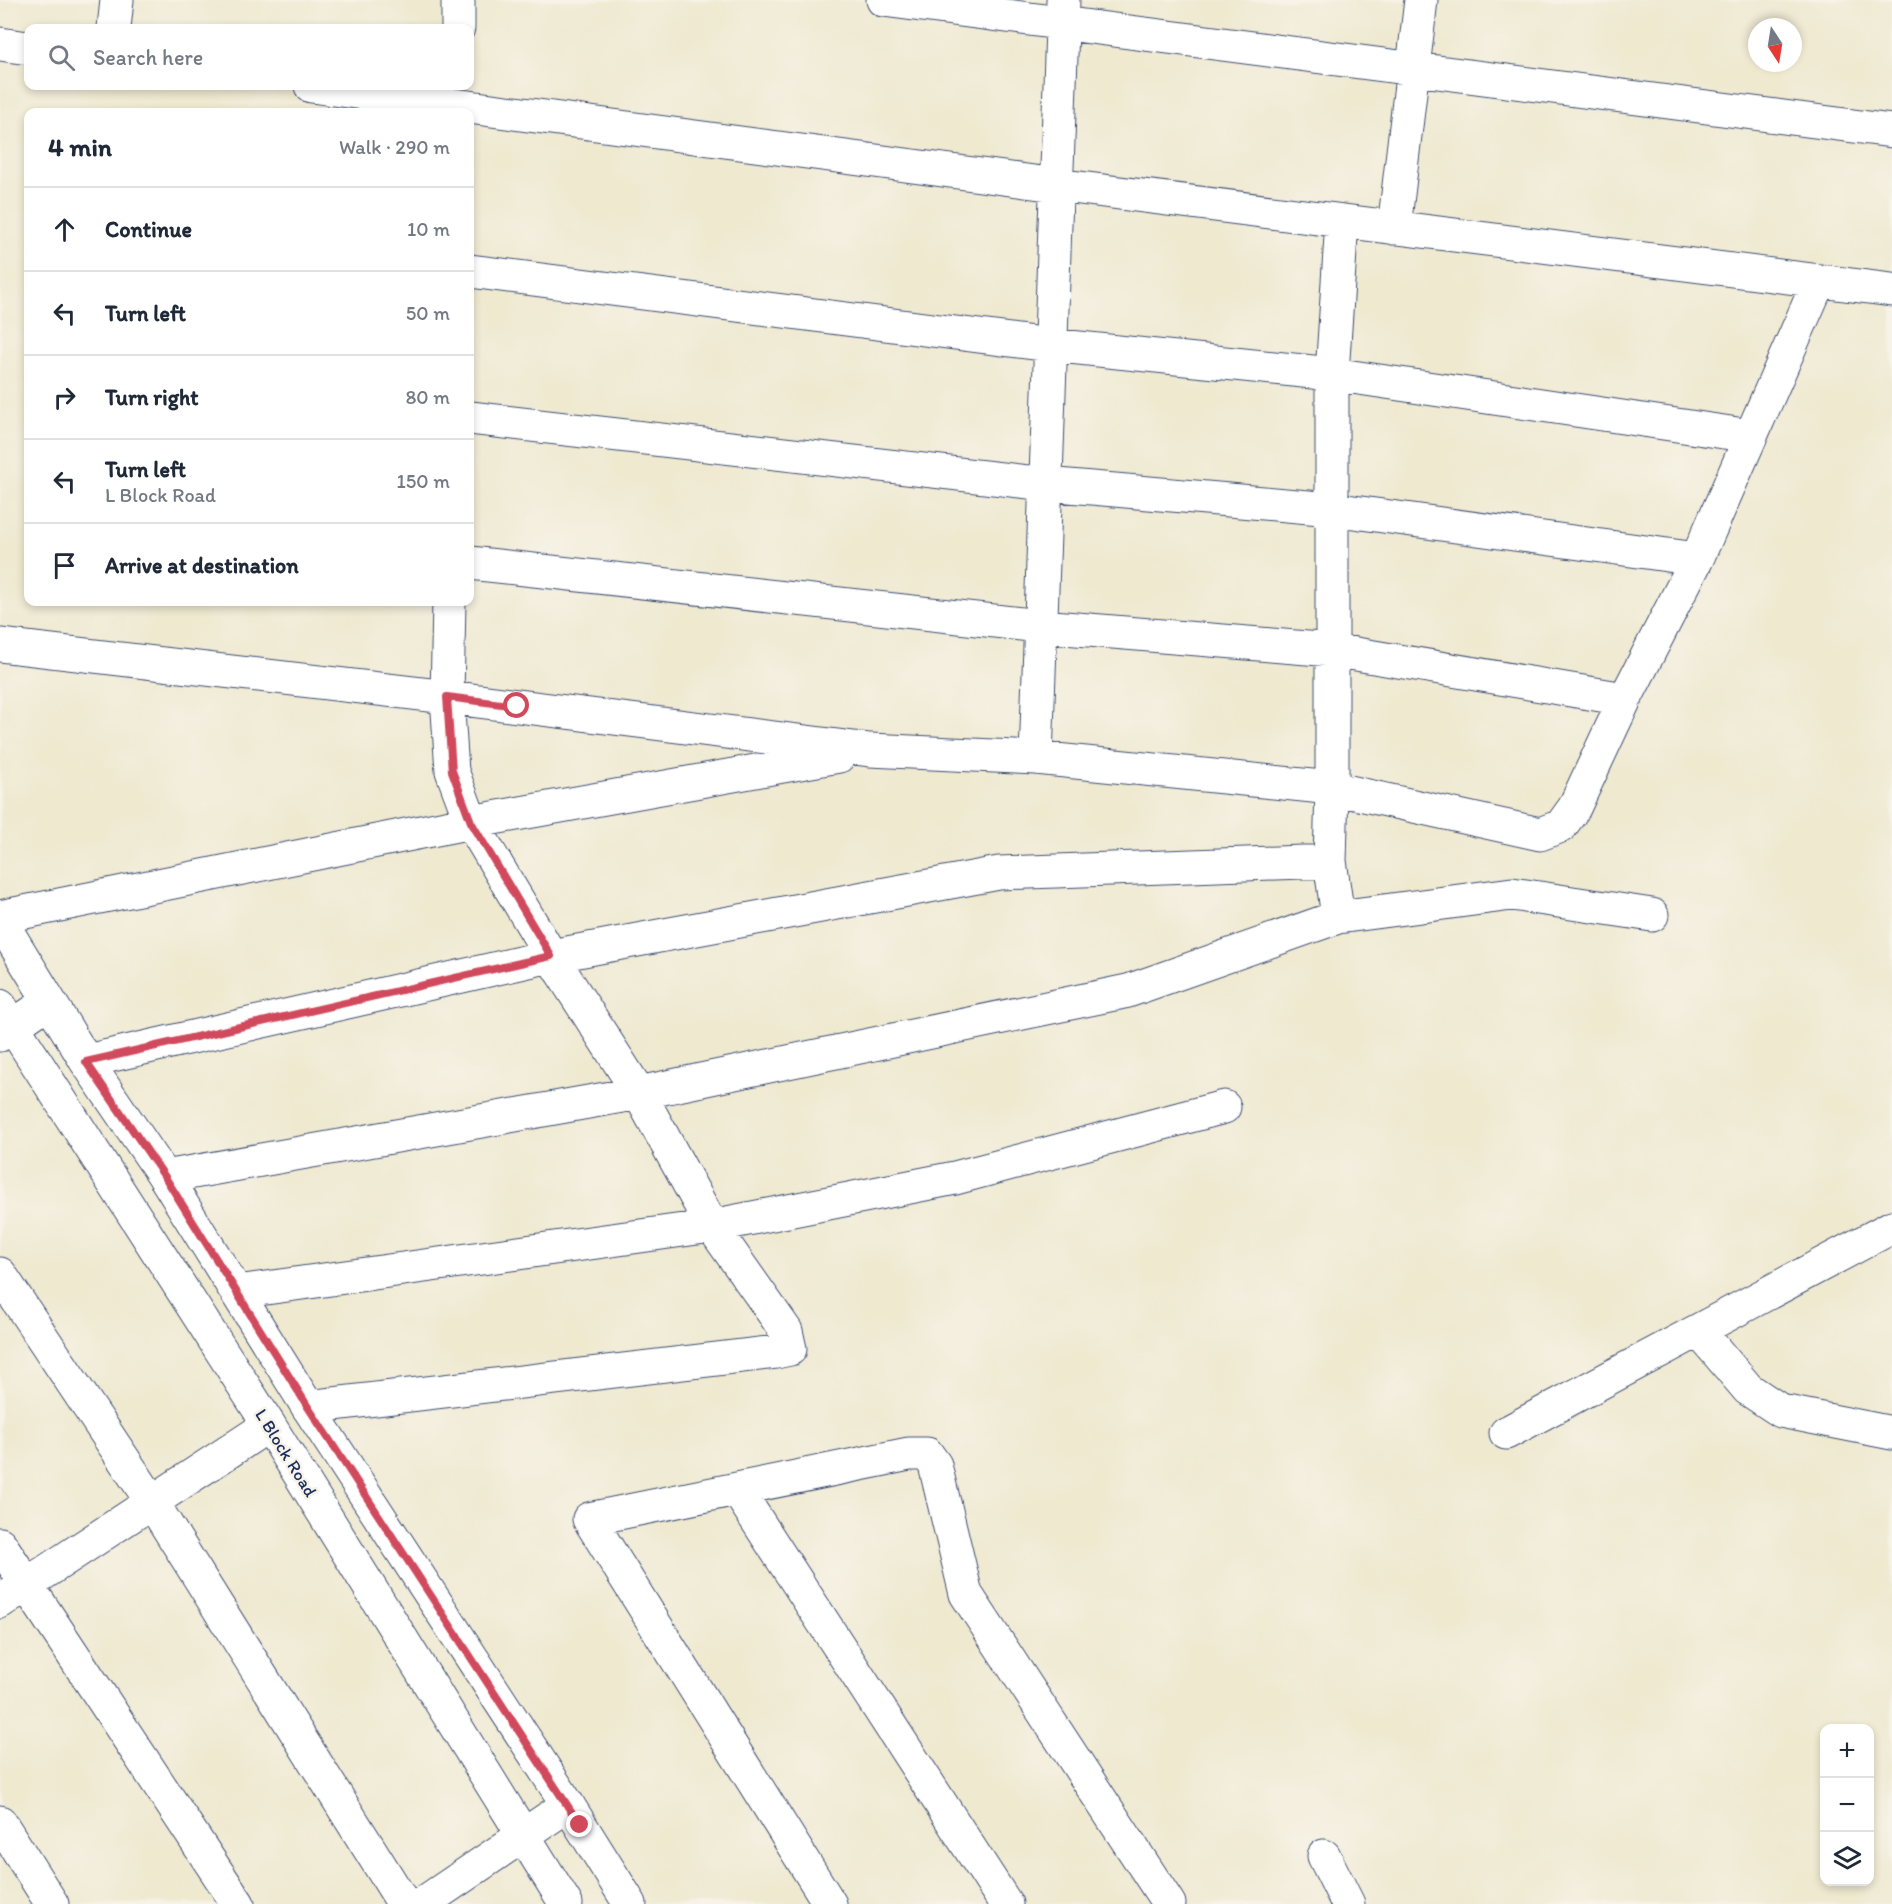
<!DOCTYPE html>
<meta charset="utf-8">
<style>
body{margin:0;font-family:Itim,sans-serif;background:#f2f2f3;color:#1f2937}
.controls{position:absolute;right:18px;bottom:18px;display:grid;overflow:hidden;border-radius:12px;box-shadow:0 3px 9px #0003}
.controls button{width:54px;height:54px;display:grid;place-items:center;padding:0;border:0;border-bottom:2px solid #e0e1e3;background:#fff;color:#1f2937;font:30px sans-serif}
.compass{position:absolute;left:1748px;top:18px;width:54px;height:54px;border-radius:50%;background:#fff;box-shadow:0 3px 9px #0003;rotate:168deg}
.stop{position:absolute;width:18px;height:18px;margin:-14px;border:4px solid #d1495b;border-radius:50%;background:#fff}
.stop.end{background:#d1495b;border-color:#fff;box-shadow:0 2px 6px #0008}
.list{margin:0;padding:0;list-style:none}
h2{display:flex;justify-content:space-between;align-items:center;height:78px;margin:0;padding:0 24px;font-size:26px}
h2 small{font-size:20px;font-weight:400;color:#747a83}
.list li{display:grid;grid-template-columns:39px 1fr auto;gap:18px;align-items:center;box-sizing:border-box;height:84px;padding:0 24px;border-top:2px solid #e0e1e3}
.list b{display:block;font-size:22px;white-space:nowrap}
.list p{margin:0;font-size:20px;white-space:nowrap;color:#747a83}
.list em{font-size:20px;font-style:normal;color:#747a83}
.icon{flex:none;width:33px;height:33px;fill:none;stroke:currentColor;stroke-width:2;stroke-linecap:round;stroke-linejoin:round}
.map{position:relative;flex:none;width:1892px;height:1904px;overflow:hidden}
.search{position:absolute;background:#fff;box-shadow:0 3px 9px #0003;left:24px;top:24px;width:450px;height:66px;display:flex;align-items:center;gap:15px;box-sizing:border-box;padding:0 21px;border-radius:12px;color:#747a83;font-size:22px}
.panel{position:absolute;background:#fff;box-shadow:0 3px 9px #0003;left:24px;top:108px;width:450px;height:498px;border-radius:12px}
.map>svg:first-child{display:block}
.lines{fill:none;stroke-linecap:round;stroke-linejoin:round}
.street-casing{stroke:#3b4b6f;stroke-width:35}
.secondary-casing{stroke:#3b4b6f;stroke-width:35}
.street{stroke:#fff;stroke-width:33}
.secondary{stroke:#fff;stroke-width:33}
.route{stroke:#d1495b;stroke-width:8}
.labels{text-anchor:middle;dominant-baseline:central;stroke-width:5;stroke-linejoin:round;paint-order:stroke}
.street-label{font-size:18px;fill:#1b2f5e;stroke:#f7f3e8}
</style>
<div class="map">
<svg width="1892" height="1904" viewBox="0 0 1892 1904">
<rect width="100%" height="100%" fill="#f7f3e8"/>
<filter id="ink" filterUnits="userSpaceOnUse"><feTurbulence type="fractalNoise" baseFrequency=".0167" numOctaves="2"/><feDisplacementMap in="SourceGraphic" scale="12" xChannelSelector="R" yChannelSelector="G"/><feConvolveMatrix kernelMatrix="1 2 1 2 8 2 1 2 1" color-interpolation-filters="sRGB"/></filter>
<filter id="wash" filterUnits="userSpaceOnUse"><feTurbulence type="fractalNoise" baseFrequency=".008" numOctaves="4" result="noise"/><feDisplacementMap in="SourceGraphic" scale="24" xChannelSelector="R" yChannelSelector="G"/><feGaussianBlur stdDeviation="1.35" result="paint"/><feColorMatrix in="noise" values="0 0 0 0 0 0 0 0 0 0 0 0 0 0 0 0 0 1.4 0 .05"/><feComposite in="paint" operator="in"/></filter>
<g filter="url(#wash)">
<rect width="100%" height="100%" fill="#efe9d0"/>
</g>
<g filter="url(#ink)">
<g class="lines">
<defs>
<path id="street" d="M458,0v28
M883,0l1009,131
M114,28l3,-28
M0,44l28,4
M311,86l745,99 836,105
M1394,228l27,-228
M470,271l580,74 282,29 419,62
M470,418l576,66 286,25 365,50
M470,563l570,63 292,24 293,49
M0,645l447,52 423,53 166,8 296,30 208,46 21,-8 13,-18 51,-109 72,-140 122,-278
M1036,758l27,-758
M0,917l471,-95 368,-66
M1338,917l-8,-56 2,-73v-414l10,-153
M0,1035l48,-33
M86,1061l465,-105 448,-83 331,-12
M165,1177l474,-84 489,-102 210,-74 174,-23 140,21
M0,1274l152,228 252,402
M237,1292l475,-66 243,-48 269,-71
M1699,1331l49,58 33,22 111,22
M308,1407l468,-55 14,-3 -4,-18 -74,-105 -73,-133 -88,-137 -80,-134 -19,-51 -5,-74 2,-95
M1506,1433l386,-206
M738,1491l268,413
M0,1544l238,360
M0,1602l269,-177
M0,1822l52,82
M1324,1856l24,48
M422,1904l146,-99
M830,1904l-241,-385 320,-65h18l8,11 31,129 203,310"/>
<path id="secondary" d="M0,920l86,141 79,116 143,230 260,398 62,99
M0,1006l269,419 297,479"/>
</defs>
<use href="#street" class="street-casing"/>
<use href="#secondary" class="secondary-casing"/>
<use href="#street" class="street"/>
<use href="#secondary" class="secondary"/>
</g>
</g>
<g class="lines" filter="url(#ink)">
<path class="route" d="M517,706l-70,-9 5,74 19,51 80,134 -465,106 79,115 143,230 272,418"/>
</g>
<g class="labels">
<g class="street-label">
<text transform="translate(286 1453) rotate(58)">L Block Road</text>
</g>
</g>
</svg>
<div class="controls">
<button>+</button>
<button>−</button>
<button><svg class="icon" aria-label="layers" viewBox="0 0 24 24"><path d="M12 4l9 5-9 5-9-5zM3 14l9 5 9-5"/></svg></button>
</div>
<svg class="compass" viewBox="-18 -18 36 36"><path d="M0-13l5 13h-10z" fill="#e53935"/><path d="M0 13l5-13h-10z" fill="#747a83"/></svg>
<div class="stop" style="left:517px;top:706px"></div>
<div class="stop end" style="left:580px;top:1825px"></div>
<div class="search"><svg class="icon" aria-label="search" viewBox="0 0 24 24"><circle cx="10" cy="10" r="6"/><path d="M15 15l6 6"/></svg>Search here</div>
<section class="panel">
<h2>4 min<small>Walk · 290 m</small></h2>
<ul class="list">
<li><svg class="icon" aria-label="ahead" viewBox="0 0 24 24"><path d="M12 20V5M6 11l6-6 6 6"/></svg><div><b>Continue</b></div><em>10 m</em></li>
<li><svg class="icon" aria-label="left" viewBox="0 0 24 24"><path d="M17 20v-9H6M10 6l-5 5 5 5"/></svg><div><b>Turn left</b></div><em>50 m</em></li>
<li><svg class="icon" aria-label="right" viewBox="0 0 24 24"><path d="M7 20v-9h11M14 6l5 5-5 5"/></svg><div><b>Turn right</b></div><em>80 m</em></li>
<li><svg class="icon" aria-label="left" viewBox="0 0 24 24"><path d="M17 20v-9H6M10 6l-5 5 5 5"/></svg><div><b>Turn left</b><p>L Block Road</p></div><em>150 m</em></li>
<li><svg class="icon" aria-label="arrive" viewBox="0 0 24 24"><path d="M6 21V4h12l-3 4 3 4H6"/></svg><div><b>Arrive at destination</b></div></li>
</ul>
</section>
</div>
